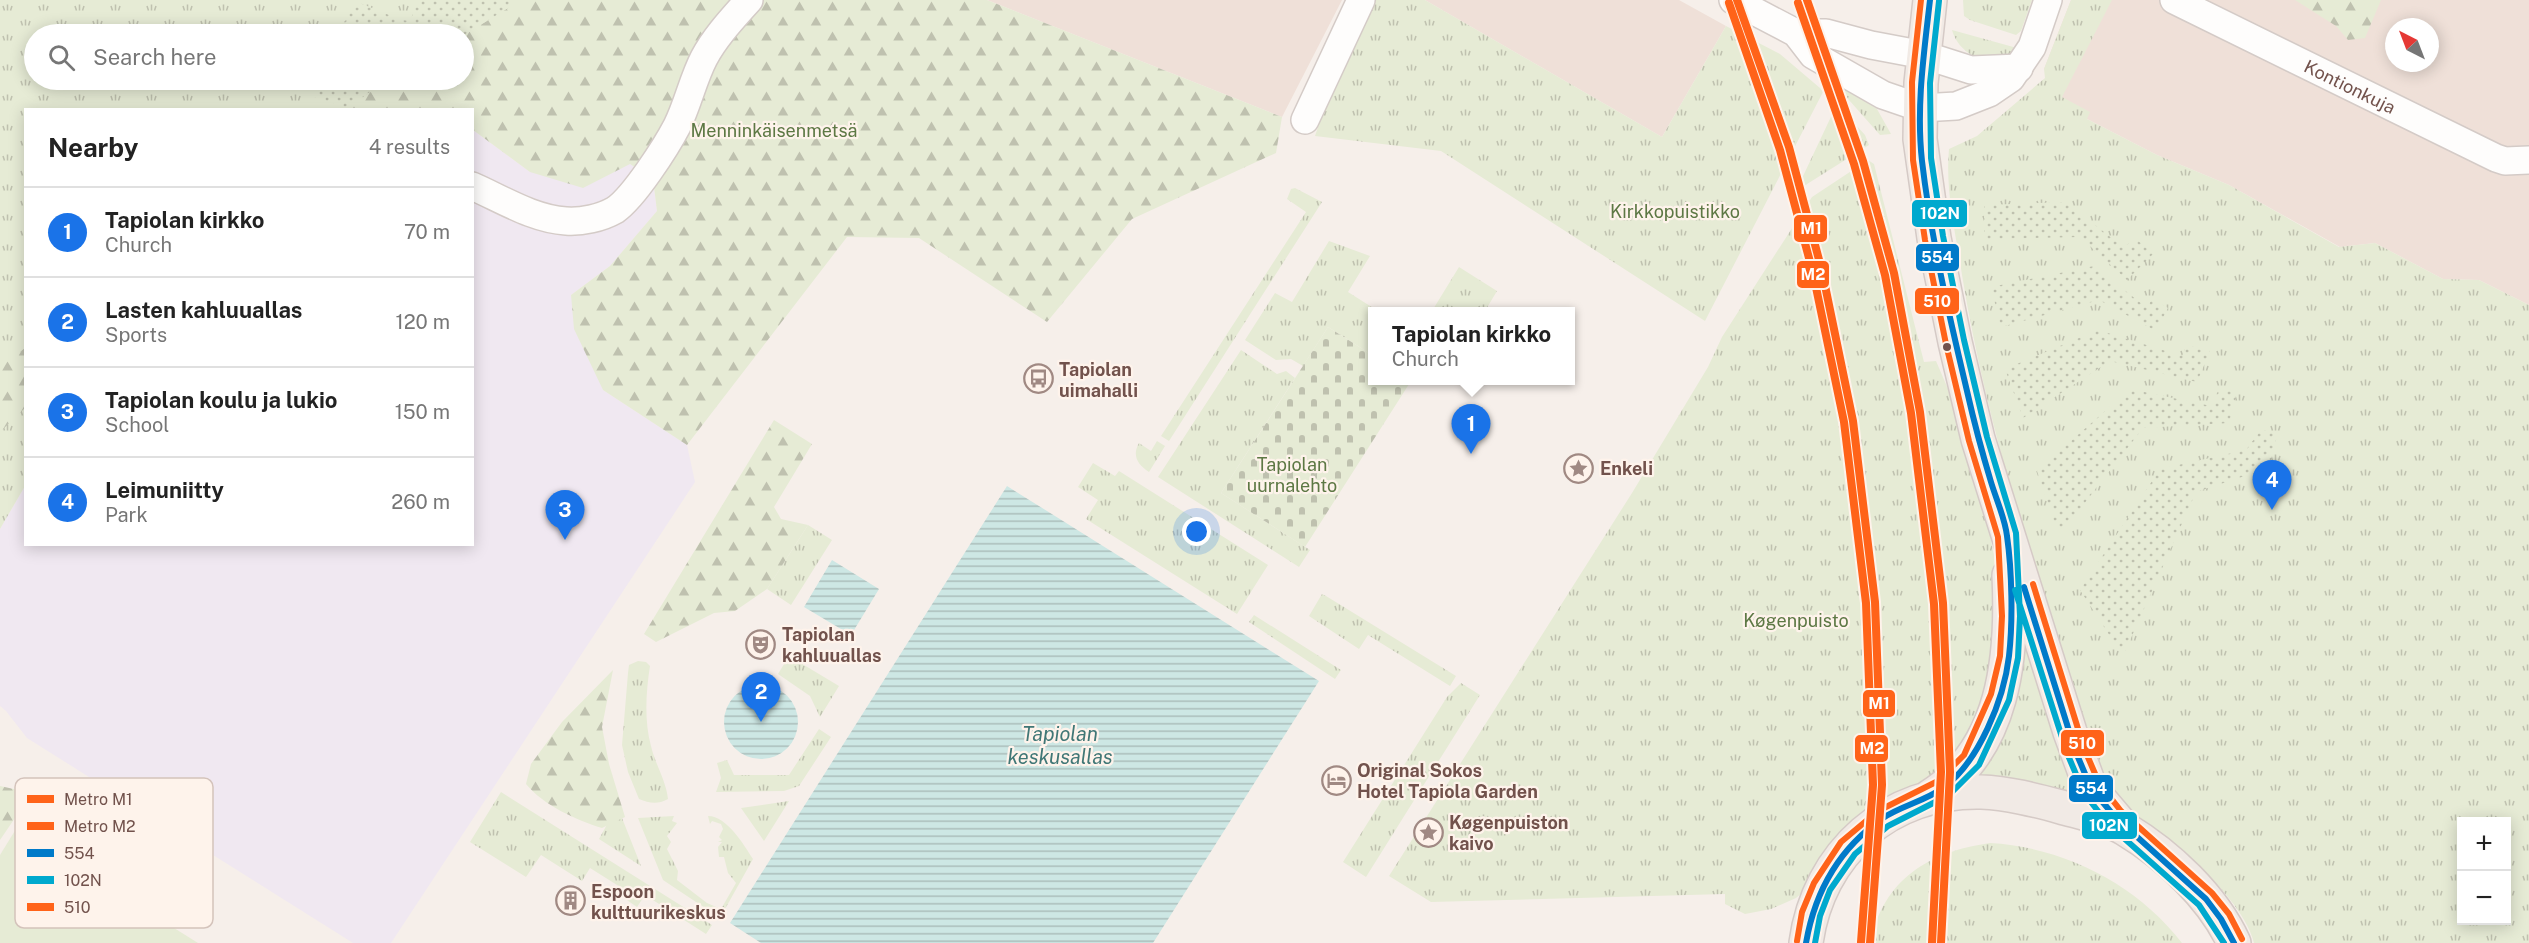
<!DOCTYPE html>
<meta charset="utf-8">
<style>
body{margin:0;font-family:"Public Sans",sans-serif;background:#f2f2f2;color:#222}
.controls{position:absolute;right:18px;bottom:18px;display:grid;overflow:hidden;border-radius:0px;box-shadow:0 3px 15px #0003}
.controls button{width:54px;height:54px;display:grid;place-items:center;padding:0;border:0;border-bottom:2px solid #e0e0e0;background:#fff;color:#222;font:30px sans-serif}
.compass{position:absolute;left:2385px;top:18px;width:54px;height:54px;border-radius:50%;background:#fff;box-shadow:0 3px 15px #0003;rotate:318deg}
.you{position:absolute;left:1197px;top:532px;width:21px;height:21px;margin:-15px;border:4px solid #fff;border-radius:50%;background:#1a73e8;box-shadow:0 0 0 9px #1a73e833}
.badge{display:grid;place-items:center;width:39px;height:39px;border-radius:50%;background:#1a73e8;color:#fff;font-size:20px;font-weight:700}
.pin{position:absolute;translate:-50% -50px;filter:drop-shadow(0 2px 3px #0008)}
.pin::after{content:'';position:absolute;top:32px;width:21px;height:18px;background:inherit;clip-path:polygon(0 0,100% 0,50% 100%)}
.popup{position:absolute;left:1368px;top:307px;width:207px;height:78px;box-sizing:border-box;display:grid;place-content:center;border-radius:0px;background:#fff;filter:drop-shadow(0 2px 4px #0005);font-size:20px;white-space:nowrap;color:#767676}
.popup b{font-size:22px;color:#222}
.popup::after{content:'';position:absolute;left:50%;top:100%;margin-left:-12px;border:12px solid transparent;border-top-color:#fff}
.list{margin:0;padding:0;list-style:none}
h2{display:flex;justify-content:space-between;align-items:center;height:78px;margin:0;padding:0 24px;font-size:26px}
h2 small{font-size:20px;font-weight:400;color:#767676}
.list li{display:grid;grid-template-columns:39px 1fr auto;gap:18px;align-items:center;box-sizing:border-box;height:90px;padding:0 24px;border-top:2px solid #e0e0e0}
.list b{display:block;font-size:22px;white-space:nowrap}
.list p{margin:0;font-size:20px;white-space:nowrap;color:#767676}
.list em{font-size:20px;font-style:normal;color:#767676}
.icon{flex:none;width:33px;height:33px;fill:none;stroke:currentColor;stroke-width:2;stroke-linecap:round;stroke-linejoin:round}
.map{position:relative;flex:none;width:2529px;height:943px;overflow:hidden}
.search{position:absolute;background:#fff;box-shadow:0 3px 15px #0003;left:24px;top:24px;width:450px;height:66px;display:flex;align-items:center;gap:15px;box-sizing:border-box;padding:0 21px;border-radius:33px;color:#767676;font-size:22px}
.panel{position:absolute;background:#fff;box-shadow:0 3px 15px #0003;left:24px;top:108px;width:450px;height:438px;border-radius:0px}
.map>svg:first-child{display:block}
.residential{fill:#efe0d8;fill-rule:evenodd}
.education{fill:#f0e8f1}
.grass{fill:url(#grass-tufts);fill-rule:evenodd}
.forest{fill:url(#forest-firs)}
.cemetery{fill:url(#cemetery-stones)}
.garden{fill:url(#garden-dots)}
.pitch{fill:#e6ebd5}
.water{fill:url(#water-rules)}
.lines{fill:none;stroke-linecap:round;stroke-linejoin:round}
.minor-casing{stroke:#d4cbc7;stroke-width:30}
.major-casing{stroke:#d5cac6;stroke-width:36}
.minor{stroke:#fefdfc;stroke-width:27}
.major{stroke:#f1eae5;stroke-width:33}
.bus-1-casing{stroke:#fef3eb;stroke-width:10}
.bus-2-casing{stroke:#fef3eb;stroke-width:10}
.bus-3-casing{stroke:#fef3eb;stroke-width:10}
.bus-1{stroke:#007ac9;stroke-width:6}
.bus-2{stroke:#00a9ce;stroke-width:6}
.bus-3{stroke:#ff6319;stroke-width:6}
.metro-1-casing{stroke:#fef3eb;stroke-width:12}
.metro-2-casing{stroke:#fef3eb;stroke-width:12}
.metro-1{stroke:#ff6319;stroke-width:8}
.metro-2{stroke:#ff6319;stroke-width:8}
.bus-dot{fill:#72524c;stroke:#fef3eb;stroke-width:2}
.labels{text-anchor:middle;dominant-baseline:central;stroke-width:4.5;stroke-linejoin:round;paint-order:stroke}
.street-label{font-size:18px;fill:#72524c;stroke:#fef3eb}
.park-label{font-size:18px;fill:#5d7844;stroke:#fef3eb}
.poi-label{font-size:18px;font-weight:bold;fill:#72524c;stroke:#fef3eb;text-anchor:start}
.water-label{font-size:20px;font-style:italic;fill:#407776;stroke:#fef3eb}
.key{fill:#fef3eb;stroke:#d4c3bb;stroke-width:1.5}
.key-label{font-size:16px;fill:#72524c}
.line-badge{stroke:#fef3eb;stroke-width:2}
.badge-label{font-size:16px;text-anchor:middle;font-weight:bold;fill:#fff}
</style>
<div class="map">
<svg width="2529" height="943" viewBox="0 0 2529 943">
<defs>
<pattern id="grass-tufts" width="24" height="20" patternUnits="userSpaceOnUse" patternTransform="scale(1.5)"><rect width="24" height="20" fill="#e6ebd5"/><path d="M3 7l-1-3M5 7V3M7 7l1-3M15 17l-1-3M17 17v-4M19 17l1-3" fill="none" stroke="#bfc1af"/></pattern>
<pattern id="forest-firs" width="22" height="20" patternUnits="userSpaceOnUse" patternTransform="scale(1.5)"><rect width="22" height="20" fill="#e6ebd5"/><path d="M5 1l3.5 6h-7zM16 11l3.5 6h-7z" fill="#bfc1af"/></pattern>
<pattern id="cemetery-stones" width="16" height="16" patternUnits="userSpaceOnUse" patternTransform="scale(1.5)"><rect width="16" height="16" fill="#e6ebd5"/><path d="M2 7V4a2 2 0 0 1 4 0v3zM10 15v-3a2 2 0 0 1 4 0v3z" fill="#bfc1af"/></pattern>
<pattern id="garden-dots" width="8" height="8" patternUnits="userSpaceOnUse" patternTransform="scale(1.5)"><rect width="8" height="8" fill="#e6ebd5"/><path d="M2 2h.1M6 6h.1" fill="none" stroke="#bfc1af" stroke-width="1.8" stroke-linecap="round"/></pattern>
<pattern id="water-rules" width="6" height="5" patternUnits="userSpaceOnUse" patternTransform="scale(1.5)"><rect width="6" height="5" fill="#cde7e4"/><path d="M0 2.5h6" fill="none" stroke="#abbebb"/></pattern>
</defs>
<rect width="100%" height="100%" fill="#f6efea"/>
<path class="residential" d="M987,0h355l-60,117z
M1425,0h254l47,26 -64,111z
M2071,0h458v305l-50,-25 -36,-1 -68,-36 -35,4 -111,-62 -72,-30 -70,-36 -25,-21 -18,-29zM2394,27h36v36h-36z"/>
<path class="education" d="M473,130l57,42 100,-8 23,16 4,31 -47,55 -39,29 32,95 84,55 8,37 -304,461h-38l-326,-205 -21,-27 -6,-5v-177l25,-43 1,58h446z"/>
<path class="grass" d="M0,0h583l-138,109 -419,1 -1,376 -25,43zM34,34h430v46h-430z
M1369,0h56l237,137 64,-111 54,28 40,34 3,4 -118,229 -264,-170 -126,-15 24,-72z
M1963,0h69l-11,31 -5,4 -46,-15 -6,-4z
M2071,0h41l-50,97 28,15 -3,7 70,36 72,30 110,62 36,-4 68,36 36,1 50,25v638h-275c-7,-29 -38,-61 -59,-81 -15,-13 -33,-23 -48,-36 -22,-19 -39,-43 -54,-68 -49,-159 -104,-318 -131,-483 -6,-41 -17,-84 -13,-126l28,-13 68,-58 -1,-9zM2462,822h44v98h-44z
M1952,30l65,18c-22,23 -57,10 -65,-18z
M1844,86l33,23 14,25 -11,1 -39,-44z
M1837,104l28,31 4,10 -73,46z
M1868,160l6,4 50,198 12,-1 25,58 20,75 17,79 6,52 -38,129 -170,144 -25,11 -26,5 -20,-10v-10l-294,8 -42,-26 243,-383 76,-126 14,-30 90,-140z
M1295,188l27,14 -153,239 -8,-5 145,-224 -19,-13 4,-10z
M1329,241l41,15 -22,36 30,19 -6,1v43l-44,-28 -25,39 -12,-7 -15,1 -31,-20 30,-47 17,9z
M1459,267l38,24 -12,20h-53z
M1241,350l36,24 9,-3 9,7 -74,115 89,57 -11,17 -141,-90z
M1157,441l8,5 -16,26c-12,-8 -17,-17 -10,-29l12,8z
M1093,463l22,13 4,-5 149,94 -31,49 -151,-95 12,-19 -20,-13z
M808,525l24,15 -41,65 -24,-16z
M1322,594l4,2 130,80 -6,10 -82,-51 -9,14 -50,-33z
M1254,615l87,55 -6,9 -86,-57z
M2021,620l60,176 -47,-14 -53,-4 -4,-3z
M789,656l50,30 -19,31 -10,-21 -32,-22z
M638,661l8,1 4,4c-4,25 -6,55 1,80 4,18 15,34 17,53 -11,6 -19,4 -29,0l-11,-27 -6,-27 6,-72 1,-8z
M1461,683l19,12 -114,182 -23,-15 104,-165z
M819,729l12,8 -32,49 -15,5 -68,1 5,-14 -4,-15 10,-3 7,15h55z
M501,792l211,133 -6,9 -61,-39 -8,12 -16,-11 4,-6 -35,-22 -8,13 -41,-26 -15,22 -56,-35z
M789,801l-25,40 -23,-33z
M674,816l-2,5 5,2 -10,13 4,6 -4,7 11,22 -1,9 30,23 14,6 15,-26 -8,-10 -4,-16h-5l-1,-10 4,-5h-4l4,-2 -3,-3 4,-8 -2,-5 -9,-3 -2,3 -2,-8c19,0 36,29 45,43l-33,59 -57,-38 -25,-62z
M622,818l19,48 -42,-27 11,-20z
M1990,843c73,4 147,41 192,100h-312c14,-64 58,-91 120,-100z"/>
<path class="forest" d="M510,0h477l295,117 -6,36 -144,66 -85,103 -128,-84 -72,-1 -160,208 -84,-55 -29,-61 -3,-34 39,-29 47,-55 -4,-32 -23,-15 -47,24 -53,-16 -57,-42 -1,-20h-130l48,-30h74v-45l44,-27z
M2295,0h86l-16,38 -17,2 -12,-14z
M25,348v60l-25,24v-65z
M774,420l38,24 -38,63 7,12 27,6 -41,64 -32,22 -21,2 -58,29 -12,-8z
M613,670l-11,57 7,37 16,53 -23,11c-26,-8 -59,-23 -76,-44l5,-20 31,-42z
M0,786l32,7 -32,47z"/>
<path class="cemetery" d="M1328,327l44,28v25l39,1 -106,166 -84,-54z"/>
<path class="garden" d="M418,0h92l-2,8 -44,27 -125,-1 16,-33 46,19 9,1z
M319,80h71l-45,27 -34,-11z
M2066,202l57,45 13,-8 17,15 -26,26 -47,-43 -96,2v-34z
M2094,266l53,42 5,-9 16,9 -12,23 -57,-31 -98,27 -10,-40z
M2098,330l84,26 5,-11 23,6 -13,31 -87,-21 -87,57 -18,-49z
M2130,389l81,17 8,-17 18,3 -8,31 -86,5 -84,108 -22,-65z
M2261,430l17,2 -9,36 -73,24 -73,164 -43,-66 80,-121 86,-19z"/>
<path class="pitch" d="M16,829l182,114h-198v-88z"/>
<path class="water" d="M1007,486l312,195 -166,262h-392l-31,-20z
M832,560l47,29 -28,46 -47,-28z
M724 722a37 37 0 1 1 74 0a37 37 0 1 1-74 0Z"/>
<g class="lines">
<defs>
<g id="minor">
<path d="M1733,0l63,33 17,22 70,40 38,13 35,-2 33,-13 22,-15 21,-31 16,-47"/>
<path id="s1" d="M2174,0l322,158 9,3 24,-1"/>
<path d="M1796,33h30l45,12 53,10 47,15 48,-2"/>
<path d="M1305,120l56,-120"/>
<path d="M472,186c30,13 61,33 94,35 16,1 35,-3 49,-11 19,-13 51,-63 62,-84 11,-22 16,-47 27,-68 11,-21 29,-40 45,-58"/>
</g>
<path id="major" d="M1930,0l-9,83 -1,56 14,99 21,104 23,97 92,293 18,49 8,14 28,33
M1929,797c76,-47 84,-140 80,-222
M1806,943c12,-90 83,-153 175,-151 27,1 54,8 80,15 21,6 46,11 64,22 43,26 88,68 109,114"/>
</defs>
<use href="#minor" class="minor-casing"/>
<use href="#major" class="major-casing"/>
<use href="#minor" class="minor"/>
<use href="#major" class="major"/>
<defs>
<path id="bus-1" d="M2024,587l51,163 16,38 24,29 91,82 15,20 13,24
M1806,943c9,-52 32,-94 77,-125 18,-12 42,-17 60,-30 36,-26 61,-89 66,-132 4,-35 3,-85 -2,-120 -2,-18 -11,-37 -16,-54 -9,-30 -17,-60 -24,-91 -18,-76 -36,-153 -45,-230 -6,-54 2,-108 8,-161"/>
<path id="bus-2" d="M2015,590l52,163 17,40 24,31 91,81 25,38
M1815,943l5,-27 10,-26 25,-36 33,-28 61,-31 30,-30 30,-65 9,-42 2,-42 -4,-83 -29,-96 -23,-97 -21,-104 -12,-78 -1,-75 9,-82"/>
<path id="bus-3" d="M2033,584l51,164 15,35 22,28 91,82 17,21 13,25
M1797,941l5,-29 12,-29 27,-41 37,-31 60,-30 26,-26 27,-61 9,-38 2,-40 -4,-79 -29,-96 -23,-97 -21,-104 -12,-80 -1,-78 9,-82"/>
</defs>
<use href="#bus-1" class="bus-1-casing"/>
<use href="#bus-2" class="bus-2-casing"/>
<use href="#bus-3" class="bus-3-casing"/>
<use href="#bus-1" class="bus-1"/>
<use href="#bus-2" class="bus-2"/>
<use href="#bus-3" class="bus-3"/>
<defs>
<path id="metro-1" d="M1737,0l52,147 33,124 31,150 22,181 7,183 -12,158
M1807,0l56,161 31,112 26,139 23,191 7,169 -9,171"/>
<path id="metro-2" d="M1729,3l51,147 33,123 31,149 22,181 7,182 -12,157
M1798,3l56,161 31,111 26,138 23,191 7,168 -9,171"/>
</defs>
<use href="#metro-1" class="metro-1-casing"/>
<use href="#metro-2" class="metro-2-casing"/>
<use href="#metro-1" class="metro-1"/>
<use href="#metro-2" class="metro-2"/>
</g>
<defs>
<symbol id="bus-ring" viewBox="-11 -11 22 22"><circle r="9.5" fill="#fef3eb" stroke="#a08983" stroke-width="1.5"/><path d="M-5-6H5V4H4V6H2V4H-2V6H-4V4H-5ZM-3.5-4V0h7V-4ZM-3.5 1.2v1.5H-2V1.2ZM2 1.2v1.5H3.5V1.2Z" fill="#a08983"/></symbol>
<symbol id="sight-ring" viewBox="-11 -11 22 22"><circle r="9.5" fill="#fef3eb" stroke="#a08983" stroke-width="1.5"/><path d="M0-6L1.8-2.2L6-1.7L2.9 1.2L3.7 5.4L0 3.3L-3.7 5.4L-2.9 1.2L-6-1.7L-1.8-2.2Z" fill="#a08983"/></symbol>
<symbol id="theatre-ring" viewBox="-11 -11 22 22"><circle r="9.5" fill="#fef3eb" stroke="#a08983" stroke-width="1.5"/><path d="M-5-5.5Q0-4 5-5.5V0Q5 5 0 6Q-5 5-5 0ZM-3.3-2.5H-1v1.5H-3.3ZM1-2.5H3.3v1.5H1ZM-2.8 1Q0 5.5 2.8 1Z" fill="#a08983"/></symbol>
<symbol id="hotel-ring" viewBox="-11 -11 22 22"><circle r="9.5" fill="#fef3eb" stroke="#a08983" stroke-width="1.5"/><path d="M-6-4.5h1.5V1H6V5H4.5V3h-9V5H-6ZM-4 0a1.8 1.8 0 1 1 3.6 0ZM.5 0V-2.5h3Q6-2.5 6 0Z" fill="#a08983"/></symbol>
<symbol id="building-ring" viewBox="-11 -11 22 22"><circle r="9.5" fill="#fef3eb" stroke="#a08983" stroke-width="1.5"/><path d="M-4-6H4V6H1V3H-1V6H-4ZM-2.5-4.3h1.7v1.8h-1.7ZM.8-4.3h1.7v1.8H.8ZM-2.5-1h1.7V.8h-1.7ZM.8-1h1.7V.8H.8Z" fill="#a08983"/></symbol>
</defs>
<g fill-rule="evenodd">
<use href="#bus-ring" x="1022" y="362" width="33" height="33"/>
<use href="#sight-ring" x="1562" y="452" width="33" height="33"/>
<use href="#theatre-ring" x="744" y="628" width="33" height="33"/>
<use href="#hotel-ring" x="1320" y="764" width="33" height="33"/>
<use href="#sight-ring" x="1412" y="816" width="33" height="33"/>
<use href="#building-ring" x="554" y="884" width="33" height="33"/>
</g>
<circle class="bus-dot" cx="1947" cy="347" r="5"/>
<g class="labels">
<g class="street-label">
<text stroke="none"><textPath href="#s1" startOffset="196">Kontionkuja</textPath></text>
</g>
<g class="park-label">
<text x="774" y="130">Menninkäisenmetsä</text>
<text x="1675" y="211">Kirkkopuistikko</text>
<text x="1292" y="464">Tapiolan<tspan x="1292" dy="21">uurnalehto</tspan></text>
<text x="1796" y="620">Køgenpuisto</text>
</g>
<g class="poi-label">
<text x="1059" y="369">Tapiolan<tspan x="1059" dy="21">uimahalli</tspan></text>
<text x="1600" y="468">Enkeli</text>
<text x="782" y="634">Tapiolan<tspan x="782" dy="21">kahluuallas</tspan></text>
<text x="1357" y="770">Original Sokos<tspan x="1357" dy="21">Hotel Tapiola Garden</tspan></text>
<text x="1449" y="822">Køgenpuiston<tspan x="1449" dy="21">kaivo</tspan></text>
<text x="591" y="891">Espoon<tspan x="591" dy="21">kulttuurikeskus</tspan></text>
</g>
<g class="water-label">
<text x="1060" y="734">Tapiolan<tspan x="1060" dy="23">keskusallas</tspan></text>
</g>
</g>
<rect x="15" y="778" width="198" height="150" rx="9" class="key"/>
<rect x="27" y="795" width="27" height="8" fill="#ff6319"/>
<rect x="27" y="822" width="27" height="8" fill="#ff6319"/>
<rect x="27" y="849" width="27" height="8" fill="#007ac9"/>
<rect x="27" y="876" width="27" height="8" fill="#00a9ce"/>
<rect x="27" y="903" width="27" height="8" fill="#ff6319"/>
<g class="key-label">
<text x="64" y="805">Metro M1</text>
<text x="64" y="832">Metro M2</text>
<text x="64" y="859">554</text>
<text x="64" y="886">102N</text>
<text x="64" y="913">510</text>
</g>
<g class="line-badge">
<rect x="1911" y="199" width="57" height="29" rx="6" fill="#00a9ce"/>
<rect x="1793" y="214" width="35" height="29" rx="6" fill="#ff6319"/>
<rect x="1915" y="243" width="45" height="29" rx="6" fill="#007ac9"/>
<rect x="1796" y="260" width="34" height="29" rx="6" fill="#ff6319"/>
<rect x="1914" y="287" width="46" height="28" rx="6" fill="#ff6319"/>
<rect x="1862" y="689" width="34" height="29" rx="6" fill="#ff6319"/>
<rect x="2060" y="729" width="45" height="28" rx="6" fill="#ff6319"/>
<rect x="1854" y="734" width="35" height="29" rx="6" fill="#ff6319"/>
<rect x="2068" y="774" width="46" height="29" rx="6" fill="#007ac9"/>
<rect x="2081" y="811" width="57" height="29" rx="6" fill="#00a9ce"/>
</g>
<g class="badge-label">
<text x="1940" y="219">102N</text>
<text x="1811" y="234">M1</text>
<text x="1937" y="263">554</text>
<text x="1813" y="280">M2</text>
<text x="1937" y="307">510</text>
<text x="1879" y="709">M1</text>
<text x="2082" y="749">510</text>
<text x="1872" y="754">M2</text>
<text x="2091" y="794">554</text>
<text x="2109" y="831">102N</text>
</g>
</svg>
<div class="controls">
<button>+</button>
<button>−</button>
</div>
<svg class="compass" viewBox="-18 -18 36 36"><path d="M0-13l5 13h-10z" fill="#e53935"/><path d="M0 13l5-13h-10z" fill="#767676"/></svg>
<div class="you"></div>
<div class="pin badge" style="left:1471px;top:454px">1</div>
<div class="popup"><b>Tapiolan kirkko</b>Church</div>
<div class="pin badge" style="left:761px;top:722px">2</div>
<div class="pin badge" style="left:565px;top:540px">3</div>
<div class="pin badge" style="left:2272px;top:510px">4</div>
<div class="search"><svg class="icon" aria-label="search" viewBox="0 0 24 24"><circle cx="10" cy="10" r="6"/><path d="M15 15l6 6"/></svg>Search here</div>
<section class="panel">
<h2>Nearby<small>4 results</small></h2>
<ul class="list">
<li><span class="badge">1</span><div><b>Tapiolan kirkko</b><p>Church</p></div><em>70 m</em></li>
<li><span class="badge">2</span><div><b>Lasten kahluuallas</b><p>Sports</p></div><em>120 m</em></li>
<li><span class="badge">3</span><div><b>Tapiolan koulu ja lukio</b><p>School</p></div><em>150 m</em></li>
<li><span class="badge">4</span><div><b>Leimuniitty</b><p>Park</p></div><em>260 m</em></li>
</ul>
</section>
</div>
